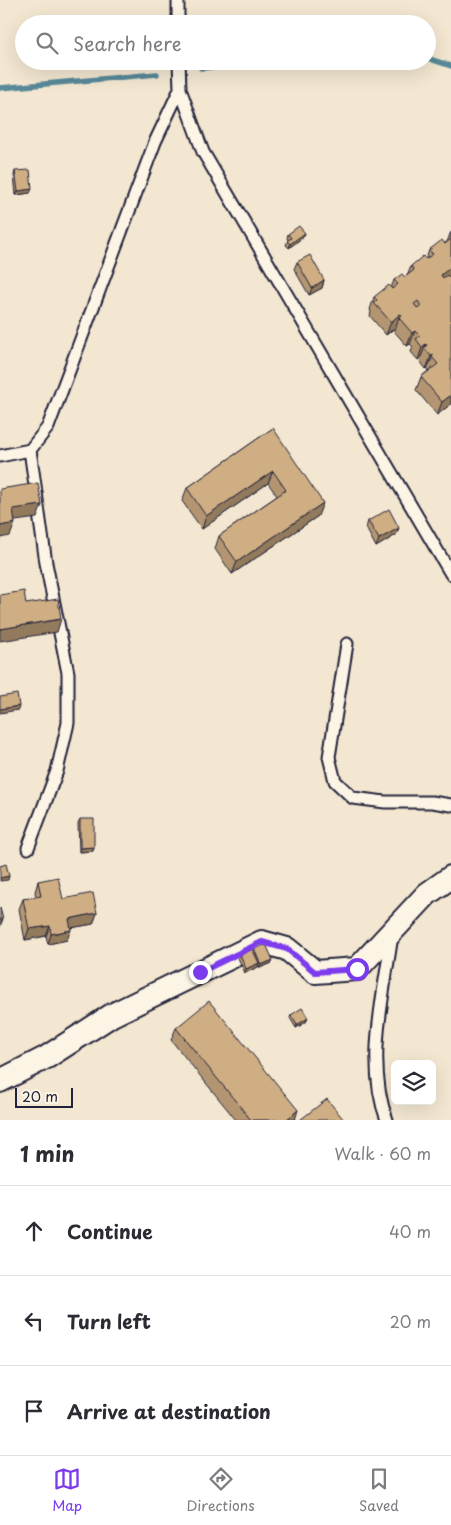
<!DOCTYPE html>
<meta charset="utf-8">
<style>
body{margin:0;font-family:"Playpen Sans",sans-serif;background:#f2f2f3;color:#2b2b33}
.controls{position:absolute;right:15px;bottom:15px;display:grid;overflow:hidden;border-radius:8px;box-shadow:0 5px 20px #0002}
.controls button{width:45px;height:45px;display:grid;place-items:center;padding:0;border:0;border-bottom:1px solid #e1e1e2;background:#fff;color:#2b2b33;font:25px sans-serif}
.scale{position:absolute;left:15px;bottom:12px;width:58px;box-sizing:border-box;padding-left:5px;border:2px solid #22223b;border-top:0;font-size:14px;line-height:18px;white-space:nowrap;color:#22223b;-webkit-text-stroke:4px #fcf5e5;paint-order:stroke}
.stop{position:absolute;width:15px;height:15px;margin:-11px;border:4px solid #7c3aed;border-radius:50%;background:#fff}
.stop.end{background:#7c3aed;border-color:#fff;box-shadow:0 1px 5px #0008}
.list{margin:0;padding:0;list-style:none}
h2{display:flex;justify-content:space-between;align-items:center;height:65px;margin:0;padding:0 20px;font-size:21px}
h2 small{font-size:16px;font-weight:400;color:#7c7c81}
.list li{display:grid;grid-template-columns:32px 1fr auto;gap:15px;align-items:center;box-sizing:border-box;height:90px;padding:0 20px;border-top:1px solid #e1e1e2}
.list b{display:block;font-size:19px;white-space:nowrap}
.list em{font-size:16px;font-style:normal;color:#7c7c81}
.icon{flex:none;width:28px;height:28px;fill:none;stroke:currentColor;stroke-width:2;stroke-linecap:round;stroke-linejoin:round}
.map{position:relative;flex:none;width:451px;height:1120px;overflow:hidden}
.search{position:absolute;background:#fff;box-shadow:0 5px 20px #0002;left:15px;right:15px;top:15px;height:55px;display:flex;align-items:center;gap:12px;box-sizing:border-box;padding:0 18px;border-radius:28px;color:#7c7c81;font-size:19px}
.sheet{height:335px;background:#fff}
nav{display:flex;justify-content:space-around;align-items:center;box-sizing:border-box;height:70px;border-top:1px solid #e1e1e2;background:#fff;font-size:14px;color:#7c7c81}
nav a{display:grid;justify-items:center;gap:2px}
nav .on{color:#7c3aed}
.map>svg:first-child{display:block}
.lines{fill:none;stroke-linecap:round;stroke-linejoin:round}
.stream{stroke:#598999;stroke-width:5.5}
.service-casing{stroke:#22223b;stroke-width:15}
.minor-casing{stroke:#22223b;stroke-width:26}
.service{stroke:#fcf5e5;stroke-width:11}
.minor{stroke:#fcf5e5;stroke-width:22}
.wall{fill:#b39671;stroke:#22223b}
.shaded-wall{fill:#927a5c;stroke:#22223b}
.building{fill:#d0ae83;stroke:#22223b;fill-rule:evenodd}
.route{stroke:#7c3aed;stroke-width:6}
</style>
<div class="map">
<svg width="451" height="1120" viewBox="0 0 451 1120">
<rect width="100%" height="100%" fill="#f3e7d1"/>
<filter id="ink" filterUnits="userSpaceOnUse"><feTurbulence type="fractalNoise" baseFrequency=".02" numOctaves="2"/><feDisplacementMap in="SourceGraphic" scale="10" xChannelSelector="R" yChannelSelector="G"/><feConvolveMatrix kernelMatrix="1 2 1 2 8 2 1 2 1" color-interpolation-filters="sRGB"/></filter>
<g filter="url(#ink)">
<g class="lines">
<path class="stream" d="M427,58l24,8
M201,68l96,-7
M0,88l157,-14"/>
<defs>
<path id="service" d="M178,0v24
M179,61l1,28 23,63 248,422
M0,456l30,-6 18,-23 107,-285 25,-53
M347,644l-18,113 6,24 18,17 32,4h47l19,3
M28,848l29,-77 11,-48v-50l-22,-110 -16,-113
M387,1120c-22,-57 -3,-125 5,-185"/>
<path id="minor" d="M0,1081l47,-24 65,-42 150,-73 25,7 28,23 42,-3 70,-75 24,-17"/>
</defs>
<use href="#service" class="service-casing"/>
<use href="#minor" class="minor-casing"/>
<use href="#service" class="service"/>
<use href="#minor" class="minor"/>
</g>
<path class="wall" d="M15,171l15,22 -14,2 -2,-20z
M451,232v44l-1,1 1,127 -14,11 -21,-25 5,-13 7,-6 -1,-1 1,-3 -2,2 -6,-8 1,-4 -3,3 -7,-8 2,-5 -3,-3 -3,2 -13,-15 2,-4 -10,8 -16,-19 1,-4 -1,-2 4,-13 17,-9 3,-8 11,-3 3,-3 3,-8 15,-7 3,-9 18,-8 3,-8z
M305,233l-2,4 -14,11 -3,-3 2,-5 -1,-2 1,-4z
M297,262l27,18 -2,8 -13,7 -15,-26z
M273,428l45,88 -86,58 -17,-25 4,-13 58,-40 -9,-13 -66,46 -20,-28 5,-13z
M368,521l28,14 -20,12 -10,-19z
M80,819l14,28 -1,4 -14,1 -1,-29z
M38,881l25,18 34,14 -4,11 -23,4 -3,12 -19,4 -2,-8 -21,4 -6,-31 4,-10 13,-2 -1,-5z
M254,949l18,14 -12,5 -1,-3 -1,2 -13,6 -7,-15 2,-4 14,-3z
M291,1015l17,3 -2,4 -10,6 -6,-10z
M176,1028l119,92h-59l-65,-80z"/>
<path class="shaded-wall" d="M32,189l-2,4 -14,2 2,-4z
M305,233l-2,4 -14,11 1,-4z
M451,267v9l-15,12 5,-13z
M324,280l-2,8 -13,7 3,-7z
M400,314l-4,13 -10,8 5,-13z
M415,331l-5,13 -3,2 5,-13z
M426,344l-5,13 -3,3 4,-13z
M434,354l-6,13 -2,2 5,-13z
M451,395v9l-14,11 5,-13z
M273,471l-5,12 -66,46 4,-13z
M323,503l-5,13 -86,58 5,-12z
M42,505l-5,13 -29,4 5,-13z
M15,523l-5,13 -10,2v-12z
M399,528l-3,7 -20,12 3,-8z
M61,619l-4,13 -57,9v-12z
M19,706l-1,4 -18,3v-4z
M94,847l-1,4 -14,1 1,-4z
M9,876l-1,4 -8,1v-3z
M97,913l-4,11 -28,5 4,-10z
M3,919l-3,8v-7z
M50,926l-4,10 -21,4 4,-11z
M71,930l-4,10 -19,4 3,-10z
M273,960l-1,3 -12,5 1,-3z
M259,963l-1,4 -13,6 1,-4z
M308,1018l-2,4 -10,6 1,-3z
M298,1110l-3,10h-9z"/>
<path class="building" d="M30,170l2,19 -14,2 -3,-20z
M299,226l6,7 -15,11 -3,-3 4,-3 -3,-4z
M451,239v28l-10,8 2,3 4,-3 4,4v116l-9,7 -21,-25 17,-13 -6,-7 2,-3 -3,2 -7,-8 3,-2 -1,-2 -4,3 -6,-8 4,-3 -5,-5 -3,2 -13,-15 3,-3 -2,-1 -9,8 -17,-19 3,-3 -3,-3 15,-12 3,4 6,-5 -4,-4 8,-6 3,3 9,-7 -3,-4 12,-10 3,3 7,-5 -4,-4 13,-10 3,4zM418,301l3,5 -3,3 -4,-5z
M310,255l14,25 -12,8 -15,-26z
M273,428l50,75 -86,59 -18,-26 67,-46 -13,-19 -67,45 -19,-28z
M38,483l4,22 -29,4 2,14 -15,3v-37z
M389,509l10,19 -20,11 -11,-18z
M24,591l2,13 32,-5 3,20 -61,10v-34z
M17,694l2,12 -19,3v-12z
M80,819h14v28l-14,1z
M6,864l3,12 -9,2v-12z
M58,877l5,22 30,-6 4,20 -28,6 2,11 -20,4 -1,-8 -21,3 -6,-30 18,-3 -3,-15z
M0,908l3,11 -3,1z
M266,944l7,16 -12,5 -7,-16z
M252,949l7,14 -13,6 -6,-15z
M209,1001l89,109 -12,10h-35l-75,-92z
M302,1008l6,10 -11,7 -6,-10z
M327,1099l17,21h-44z"/>
</g>
<g class="lines" filter="url(#ink)">
<path class="route" d="M200,972l62,-30 25,7 28,23 42,-3"/>
</g>
</svg>
<div class="controls">
<button><svg class="icon" aria-label="layers" viewBox="0 0 24 24"><path d="M12 4l9 5-9 5-9-5zM3 14l9 5 9-5"/></svg></button>
</div>
<div class="scale">20 m</div>
<div class="stop" style="left:357px;top:969px"></div>
<div class="stop end" style="left:200px;top:972px"></div>
<div class="search"><svg class="icon" aria-label="search" viewBox="0 0 24 24"><circle cx="10" cy="10" r="6"/><path d="M15 15l6 6"/></svg>Search here</div>
</div>
<section class="sheet">
<h2>1 min<small>Walk · 60 m</small></h2>
<ul class="list">
<li><svg class="icon" aria-label="ahead" viewBox="0 0 24 24"><path d="M12 20V5M6 11l6-6 6 6"/></svg><div><b>Continue</b></div><em>40 m</em></li>
<li><svg class="icon" aria-label="left" viewBox="0 0 24 24"><path d="M17 20v-9H6M10 6l-5 5 5 5"/></svg><div><b>Turn left</b></div><em>20 m</em></li>
<li><svg class="icon" aria-label="arrive" viewBox="0 0 24 24"><path d="M6 21V4h12l-3 4 3 4H6"/></svg><div><b>Arrive at destination</b></div></li>
</ul>
</section>
<nav>
<a class="on"><svg class="icon" aria-label="map" viewBox="0 0 24 24"><path d="M3 6l6-2 6 2 6-2v14l-6 2-6-2-6 2zM9 4v14M15 6v14"/></svg>Map</a>
<a><svg class="icon" aria-label="directions" viewBox="0 0 24 24"><path d="M12 3l9 9-9 9-9-9zM9 14v-3h6M13 9l2 2-2 2"/></svg>Directions</a>
<a><svg class="icon" aria-label="saved" viewBox="0 0 24 24"><path d="M7 4h10v16l-5-4-5 4z"/></svg>Saved</a>
</nav>
